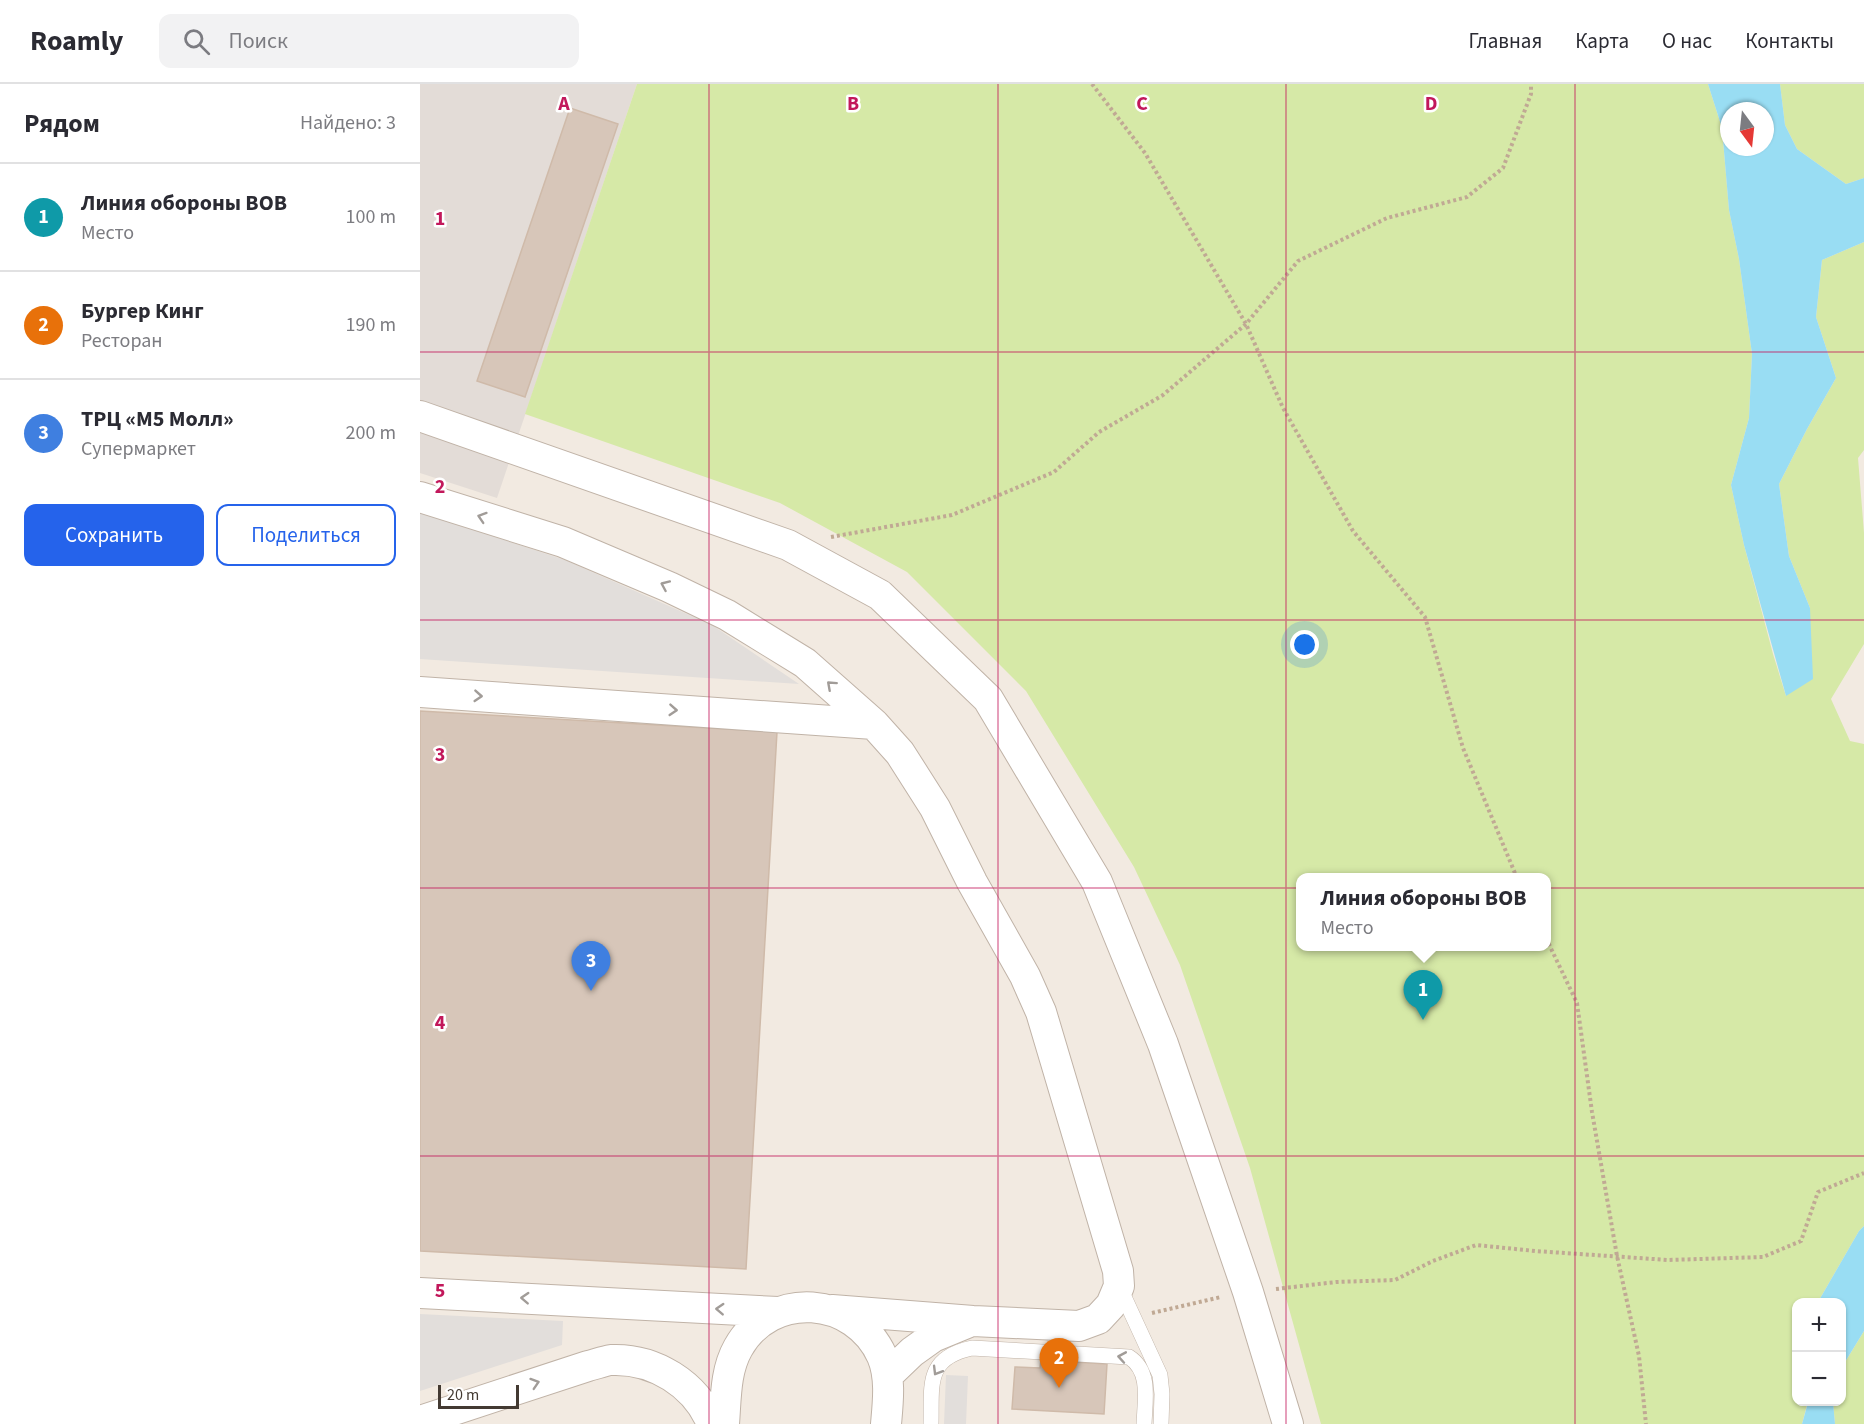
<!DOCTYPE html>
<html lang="ru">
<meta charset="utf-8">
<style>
body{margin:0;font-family:"Source Sans 3",sans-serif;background:#f2f2f3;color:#2b2b33}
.controls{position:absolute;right:18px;bottom:18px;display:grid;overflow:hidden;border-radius:12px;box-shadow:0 2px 4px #0004}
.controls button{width:54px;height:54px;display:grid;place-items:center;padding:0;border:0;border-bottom:2px solid #e1e1e2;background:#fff;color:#2b2b33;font:30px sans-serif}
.compass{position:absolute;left:1300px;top:18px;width:54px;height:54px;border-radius:50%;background:#fff;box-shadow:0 2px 4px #0004;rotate:165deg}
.scale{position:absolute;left:18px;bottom:15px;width:81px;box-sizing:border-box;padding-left:6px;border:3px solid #433a32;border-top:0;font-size:16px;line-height:21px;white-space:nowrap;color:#433a32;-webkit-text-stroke:4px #fff;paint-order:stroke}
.you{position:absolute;left:885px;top:561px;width:21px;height:21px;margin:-15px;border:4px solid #fff;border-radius:50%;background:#1a73e8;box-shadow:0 0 0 9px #1a73e833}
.badge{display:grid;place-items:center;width:39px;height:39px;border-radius:50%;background:#2563eb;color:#fff;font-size:20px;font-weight:700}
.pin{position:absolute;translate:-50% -50px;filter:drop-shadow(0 2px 3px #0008)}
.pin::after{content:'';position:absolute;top:32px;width:21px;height:18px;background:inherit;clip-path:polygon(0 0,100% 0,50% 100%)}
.popup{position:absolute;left:876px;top:789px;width:255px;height:78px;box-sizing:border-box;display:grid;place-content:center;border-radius:12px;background:#fff;filter:drop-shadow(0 2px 4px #0005);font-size:20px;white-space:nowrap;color:#7c7c81}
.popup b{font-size:22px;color:#2b2b33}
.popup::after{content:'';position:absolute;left:50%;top:100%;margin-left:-12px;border:12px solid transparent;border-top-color:#fff}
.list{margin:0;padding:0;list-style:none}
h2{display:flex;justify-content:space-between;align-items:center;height:78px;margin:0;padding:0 24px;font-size:26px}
h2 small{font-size:20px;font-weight:400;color:#7c7c81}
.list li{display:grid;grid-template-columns:39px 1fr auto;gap:18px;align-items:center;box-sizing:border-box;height:108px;padding:0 24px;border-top:2px solid #e1e1e2}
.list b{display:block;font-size:22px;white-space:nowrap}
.list p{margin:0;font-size:20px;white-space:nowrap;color:#7c7c81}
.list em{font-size:20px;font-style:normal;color:#7c7c81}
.actions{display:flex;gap:12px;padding:18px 24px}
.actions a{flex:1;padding:14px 0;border:2px solid #2563eb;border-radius:12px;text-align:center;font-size:21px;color:#2563eb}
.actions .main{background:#2563eb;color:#fff}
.icon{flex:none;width:33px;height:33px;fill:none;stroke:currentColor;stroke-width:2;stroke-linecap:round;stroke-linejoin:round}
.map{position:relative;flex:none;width:1444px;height:1340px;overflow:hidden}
header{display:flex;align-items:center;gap:36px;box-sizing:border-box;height:84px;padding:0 30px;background:#fff;border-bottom:2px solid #e1e1e2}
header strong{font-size:28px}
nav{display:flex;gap:33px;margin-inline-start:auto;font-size:21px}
.search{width:420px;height:54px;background:#f2f2f3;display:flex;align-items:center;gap:15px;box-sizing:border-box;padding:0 21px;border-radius:12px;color:#7c7c81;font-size:22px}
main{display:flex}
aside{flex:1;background:#fff}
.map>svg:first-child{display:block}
.industrial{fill:#e3dcd7}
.green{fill:#d6e9a7;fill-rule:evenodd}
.parking{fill:#e2dedb}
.water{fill:#99ddf3;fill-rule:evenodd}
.building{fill:#d7c6b9;stroke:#cfbaa9;stroke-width:1.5}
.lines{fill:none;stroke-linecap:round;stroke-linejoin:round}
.lane-casing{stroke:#c0b3a7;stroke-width:16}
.street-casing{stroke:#c0b3a7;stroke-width:32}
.path{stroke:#c0a994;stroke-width:4;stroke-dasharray:3 3;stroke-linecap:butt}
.lane{stroke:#fff;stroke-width:15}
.street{stroke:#fff;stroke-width:30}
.oneway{stroke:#a19c98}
.grid{fill:none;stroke:#c2185b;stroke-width:1.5;stroke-opacity:0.55}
.grid-label{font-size:20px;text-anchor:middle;font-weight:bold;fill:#c2185b;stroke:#fff;stroke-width:5;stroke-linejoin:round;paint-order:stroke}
</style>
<header>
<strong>Roamly</strong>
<div class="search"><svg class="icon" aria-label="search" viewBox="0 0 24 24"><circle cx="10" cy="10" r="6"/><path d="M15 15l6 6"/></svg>Поиск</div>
<nav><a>Главная</a><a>Карта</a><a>О нас</a><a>Контакты</a></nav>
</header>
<main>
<aside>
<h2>Рядом<small>Найдено: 3</small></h2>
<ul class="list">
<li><span class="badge" style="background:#0f9aa8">1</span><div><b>Линия обороны ВОВ</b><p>Место</p></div><em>100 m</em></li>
<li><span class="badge" style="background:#e8710a">2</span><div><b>Бургер Кинг</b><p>Ресторан</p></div><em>190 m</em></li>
<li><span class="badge" style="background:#3f7fe0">3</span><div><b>ТРЦ «М5 Молл»</b><p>Супермаркет</p></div><em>200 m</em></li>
</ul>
<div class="actions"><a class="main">Сохранить</a><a>Поделиться</a></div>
</aside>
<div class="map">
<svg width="1444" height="1340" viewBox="0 0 1444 1340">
<rect width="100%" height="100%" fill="#f2eae1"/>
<path class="industrial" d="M0,0h217l-140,414 -77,-25z"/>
<path class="green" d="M217,0h1071l14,44 7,82 10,49 13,95 -3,64 -18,67 13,60 29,109 13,42 24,-88 -21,-52 -10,-72 28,-55 29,-51 -20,-61 6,-57 42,-18v208l-6,8 6,75v111l-33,55 19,42 14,3v482l-5,5 -41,71h-22v100h10l1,3 -5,19h-481l-71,-256 -70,-203 -46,-98 -108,-176 -119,-119 -127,-69 -255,-89zM880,794h246v68h-246z
M1360,0h84v94l-18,6 -49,-35 -12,-24z
M1444,1247v93h-29l-2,-22h9v-35z"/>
<path class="parking" d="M0,428l145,48 147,65 87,59 -379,-25z
M0,1230l143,7 -1,24 -142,46z
M526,1291l22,1 -2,48h-22z"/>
<path class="water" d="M1288,0h72l5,41 12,24 49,35 18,-6v64l-42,18 -6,57 20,61 -29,51 -28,55 10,72 21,52 3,71 -27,17 -42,-151 -13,-60 18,-67 3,-64 -13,-95 -10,-49 -7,-82zM1309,27h36v36h-36z
M1444,1142v105l-22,36v-65h-24l41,-71z
M1386,1318h27l2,22h-33l5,-18z"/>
<path class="building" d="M150,24l48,16 -93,273 -48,-16z
M0,627l357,21 -31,537 -326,-18z
M621,1276l66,4 -3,50 -92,-5 3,-42 25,1z"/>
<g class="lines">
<defs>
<path id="lane" d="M699,1202l41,89 2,19 -1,30
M511,1340c1,-39 -6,-66 41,-76l157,9c22,14 16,43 15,67"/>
<path id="street" d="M0,332l368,129 92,50 108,104 109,183 66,162 85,248 40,132
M0,413l143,45 106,45 58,28 78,48 69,61 26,29 35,55 37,74 53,94 16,36 77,259 1,15 -8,19 -13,14 -19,7 -106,-5 -141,-11
M0,608l454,32
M0,1209l358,19
M468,1291l24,-23 21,-15 34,-14
M0,1337l168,-55c8,-2 16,-5 23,-6 43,-2 85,24 101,64
M304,1340c2,-25 1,-53 14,-76 33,-59 117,-52 144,8 9,21 6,46 4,68"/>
</defs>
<use href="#lane" class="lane-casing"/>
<use href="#street" class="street-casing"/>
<path class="path" d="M672,0l53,69 101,171 37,84 70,123 72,86 38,131 54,130
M411,453l121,-22 102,-43 45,-40 64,-37 83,-71 52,-63 89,-43 80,-21 36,-29 28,-74v-10
M1126,854l31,65 15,109 25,144 22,100 7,68
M856,1205l60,-7 59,-2 38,-19 43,-16 59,6 133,9 95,-3 38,-16 17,-49 46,-19
M732,1229l69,-16"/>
<use href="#lane" class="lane"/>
<use href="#street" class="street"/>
</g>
<defs><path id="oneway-chevron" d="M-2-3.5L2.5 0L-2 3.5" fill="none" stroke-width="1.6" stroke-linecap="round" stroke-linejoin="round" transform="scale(1.5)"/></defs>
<g class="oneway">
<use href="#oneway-chevron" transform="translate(62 433) rotate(-162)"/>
<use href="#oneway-chevron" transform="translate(245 501) rotate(-156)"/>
<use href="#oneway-chevron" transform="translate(411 601) rotate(-138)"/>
<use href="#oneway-chevron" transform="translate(58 612) rotate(4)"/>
<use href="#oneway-chevron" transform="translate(253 626) rotate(4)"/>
<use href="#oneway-chevron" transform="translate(105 1214) rotate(-177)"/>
<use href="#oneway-chevron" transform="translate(300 1225) rotate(-177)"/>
<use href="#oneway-chevron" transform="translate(702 1273) rotate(-170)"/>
<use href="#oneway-chevron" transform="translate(517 1287) rotate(121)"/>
<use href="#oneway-chevron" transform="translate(115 1299) rotate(-18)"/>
</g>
<path class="grid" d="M289,0v1340M578,0v1340M866,0v1340M1155,0v1340M0,268h1444M0,536h1444M0,804h1444M0,1072h1444"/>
<g class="grid-label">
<text x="144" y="26">A</text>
<text x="433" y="26">B</text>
<text x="722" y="26">C</text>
<text x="1011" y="26">D</text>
<text x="20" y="141">1</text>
<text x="20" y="409">2</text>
<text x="20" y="677">3</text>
<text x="20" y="945">4</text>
<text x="20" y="1213">5</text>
</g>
</svg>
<div class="controls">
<button>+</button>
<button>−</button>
</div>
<svg class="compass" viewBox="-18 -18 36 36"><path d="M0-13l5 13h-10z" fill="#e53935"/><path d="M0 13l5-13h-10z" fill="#7c7c81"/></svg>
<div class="scale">20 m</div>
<div class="you"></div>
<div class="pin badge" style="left:1003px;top:936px;background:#0f9aa8">1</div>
<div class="popup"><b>Линия обороны ВОВ</b>Место</div>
<div class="pin badge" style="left:639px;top:1304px;background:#e8710a">2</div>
<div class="pin badge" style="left:171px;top:907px;background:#3f7fe0">3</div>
</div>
</main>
